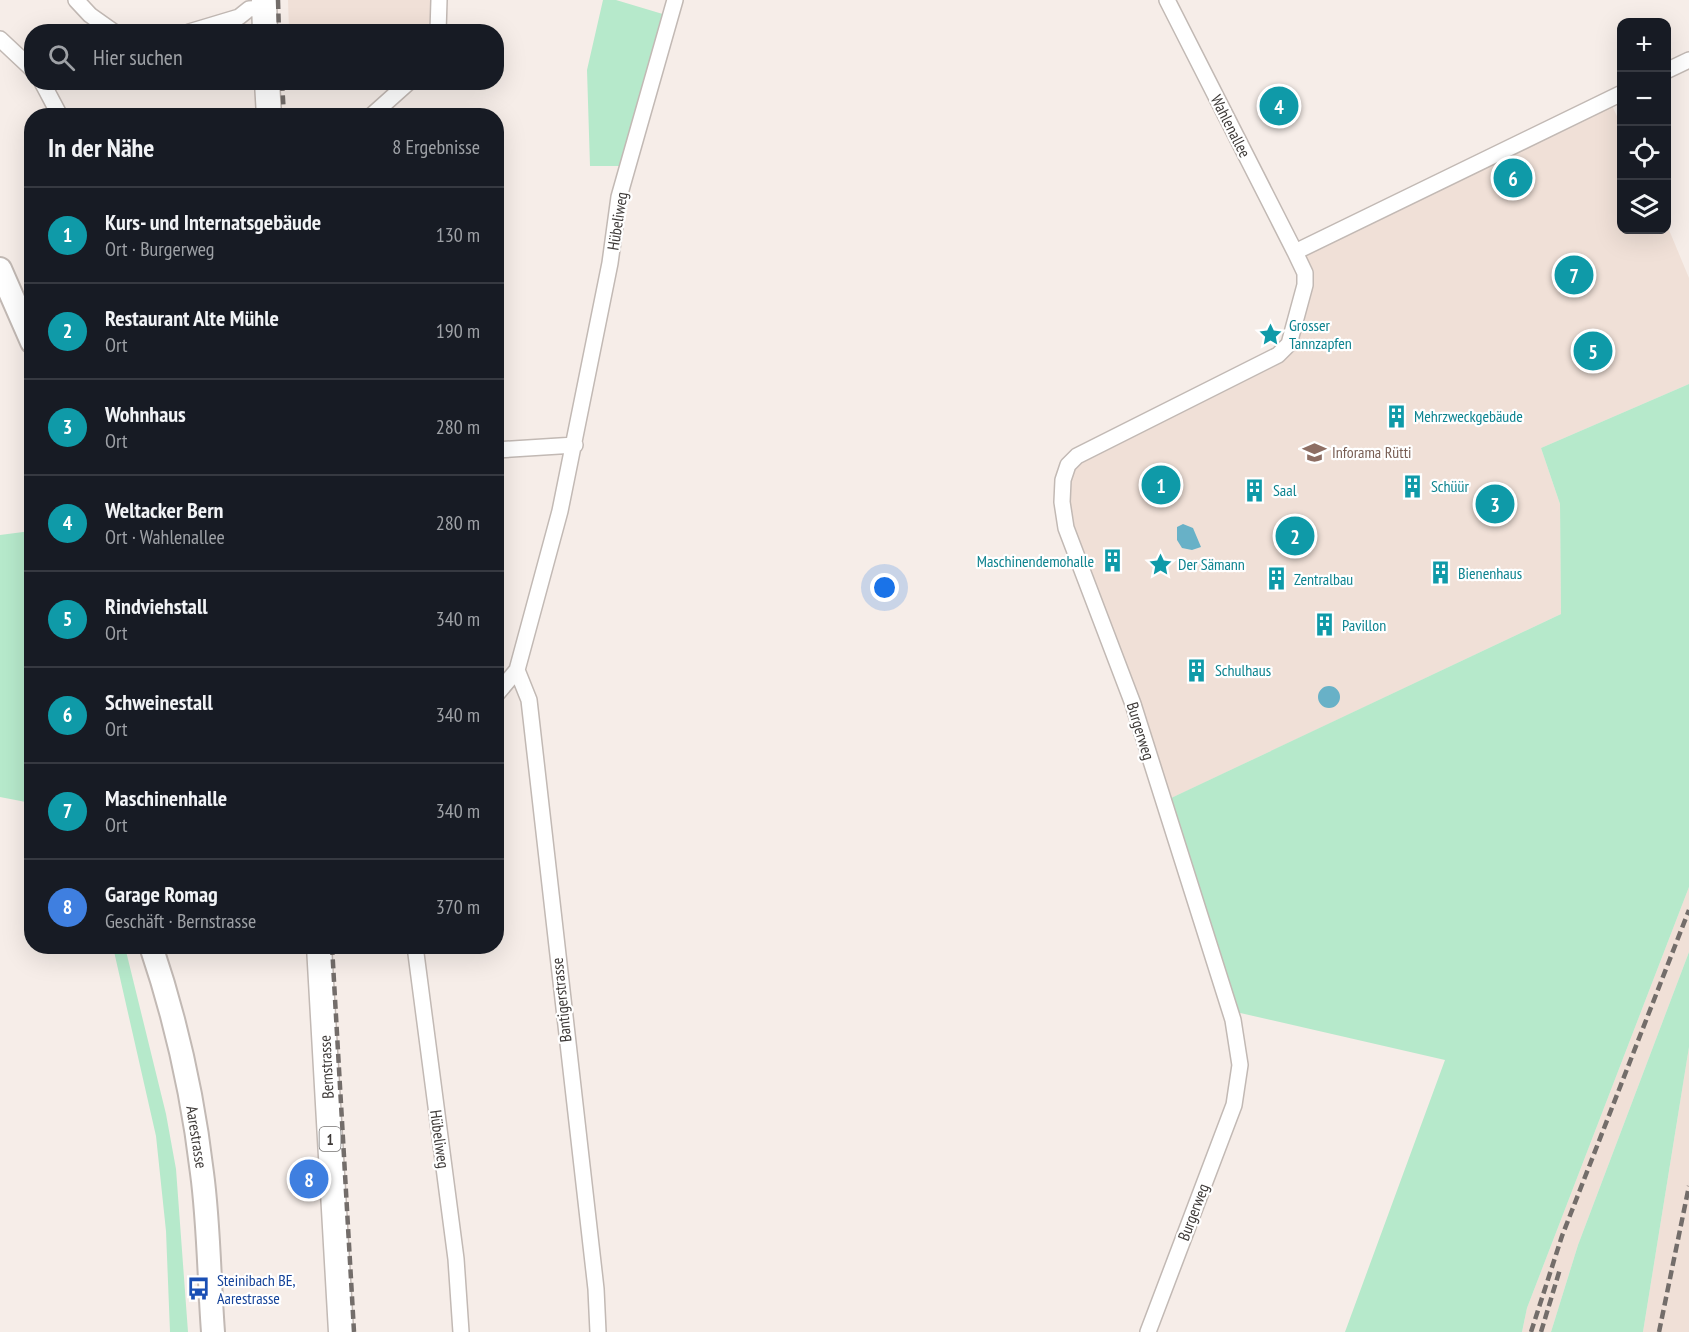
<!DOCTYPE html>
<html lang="de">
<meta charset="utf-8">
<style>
body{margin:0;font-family:"PT Sans Narrow",sans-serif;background:#242831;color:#f1f3f6}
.controls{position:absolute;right:18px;top:18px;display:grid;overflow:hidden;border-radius:12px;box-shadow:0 6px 24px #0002}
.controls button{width:54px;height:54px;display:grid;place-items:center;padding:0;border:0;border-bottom:2px solid #363941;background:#171b24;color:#f1f3f6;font:30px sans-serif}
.you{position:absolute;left:885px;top:588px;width:21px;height:21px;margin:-15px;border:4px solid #fff;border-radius:50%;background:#1a73e8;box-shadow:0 0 0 9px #1a73e833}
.badge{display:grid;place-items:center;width:39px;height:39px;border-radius:50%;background:#7c3aed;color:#fff;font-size:20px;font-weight:700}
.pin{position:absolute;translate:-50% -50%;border:3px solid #fff;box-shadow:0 2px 6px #0006}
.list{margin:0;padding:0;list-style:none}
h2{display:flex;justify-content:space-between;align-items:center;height:78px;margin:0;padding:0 24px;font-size:26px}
h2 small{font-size:20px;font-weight:400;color:#9ea1a6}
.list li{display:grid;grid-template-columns:39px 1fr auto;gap:18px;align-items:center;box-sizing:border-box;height:96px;padding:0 24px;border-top:2px solid #363941}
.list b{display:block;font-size:22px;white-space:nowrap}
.list p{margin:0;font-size:20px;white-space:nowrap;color:#9ea1a6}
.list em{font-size:20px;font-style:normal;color:#9ea1a6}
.icon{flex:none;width:33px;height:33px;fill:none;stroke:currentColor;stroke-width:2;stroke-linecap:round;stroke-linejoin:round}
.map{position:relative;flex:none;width:1689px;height:1332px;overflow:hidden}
.search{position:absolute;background:#171b24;box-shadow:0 6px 24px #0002;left:24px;top:24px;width:480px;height:66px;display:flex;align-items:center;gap:15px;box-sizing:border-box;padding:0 21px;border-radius:24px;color:#9ea1a6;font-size:22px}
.panel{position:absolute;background:#171b24;box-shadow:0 6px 24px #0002;left:24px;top:108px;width:480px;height:846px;border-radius:24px}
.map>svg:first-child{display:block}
.built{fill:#f0e0d7}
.green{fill:#b6e9cb}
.water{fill:#68b1c7}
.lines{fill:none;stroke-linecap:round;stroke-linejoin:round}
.street-casing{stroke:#c2b9b4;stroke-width:18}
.secondary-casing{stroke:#c2b9b4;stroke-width:26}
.primary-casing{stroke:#c2b9b4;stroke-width:27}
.street{stroke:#fff;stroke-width:15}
.secondary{stroke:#fff;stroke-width:22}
.primary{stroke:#fff;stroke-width:24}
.rail{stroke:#736d6a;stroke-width:4.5;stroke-dasharray:9 4.5;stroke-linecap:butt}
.labels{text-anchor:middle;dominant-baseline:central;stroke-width:4.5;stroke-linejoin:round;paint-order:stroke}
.shield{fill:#fff;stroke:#777473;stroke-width:1.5}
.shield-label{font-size:15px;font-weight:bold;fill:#3d3937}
.street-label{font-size:16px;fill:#3d3937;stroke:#fff}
.culture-label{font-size:16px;fill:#0d838f;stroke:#fff;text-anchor:start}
.education-label{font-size:16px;fill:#785e54;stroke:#fff;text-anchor:start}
.transit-label{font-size:16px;fill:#164399;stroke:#fff;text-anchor:start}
</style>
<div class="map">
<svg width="1689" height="1332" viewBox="0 0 1689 1332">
<rect width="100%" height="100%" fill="#f6ede8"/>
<path class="built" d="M288,0h144l-1,31h-142z
M1609,99l12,26 1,105h44l1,-5 22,53v106l-148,64 19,56 1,110 -398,188 -101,-300 15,-46 201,-101 26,-64 -9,-39z
M1689,887v65l-111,293 -27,87h-29l5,-24z
M1689,1047v285h-46z"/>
<path class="green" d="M603,0h13l50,15 -41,151h-35l-3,-96z
M1689,384v503l-162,421 -5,24h-177l100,-272 -209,-48 -67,-213 392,-185 -1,-110 -19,-56z
M31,531h1l-1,272 -31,-6v-262z
M113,947h12l41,167 10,55 12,163h-18l-4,-101 -10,-95z
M1689,952v95l-46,285h-92l27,-87z"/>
<path class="water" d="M1183,524l10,4 8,19 -9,3 -10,-2 -5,-8v-13z
M1318 697a11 11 0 1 1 22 0a11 11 0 1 1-22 0Z"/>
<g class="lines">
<defs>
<path id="street" d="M76,0l14,15 24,17
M189,32l50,-15 10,-8 15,-1
M438,32l1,-32
M0,39l32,30
M1666,71l23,-11
M42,82l18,34
M371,116l38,-34
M1295,252l327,-159
M496,450l79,-5
M517,670l12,30 67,589 2,43
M496,695l21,-25 43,-159 50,-248 9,-66 56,-197
M415,946l41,313 5,73
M1148,1332l86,-227 6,-40 -7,-45 -100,-316 -67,-176 -4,-26 1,-22 5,-15 9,-9 201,-101 11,-11 16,-59v-12l-10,-21 -128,-252"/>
<path id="secondary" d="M0,269l32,73
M151,946c25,74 42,150 51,227 7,52 7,106 11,159"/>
<path id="primary" d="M264,0l1,32
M267,82l2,34
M319,946l22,386"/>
</defs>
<use href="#street" class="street-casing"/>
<use href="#secondary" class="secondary-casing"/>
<use href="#primary" class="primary-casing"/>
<use href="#street" class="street"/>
<use href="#secondary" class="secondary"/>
<use href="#primary" class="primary"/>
<path class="rail" d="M278,0l1,32
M282,82l2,34
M332,946l22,386
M1531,1332l31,-96 127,-326
M1541,1332l19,-63
M1659,1332l30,-146"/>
</g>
<defs>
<symbol id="sight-bare" viewBox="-9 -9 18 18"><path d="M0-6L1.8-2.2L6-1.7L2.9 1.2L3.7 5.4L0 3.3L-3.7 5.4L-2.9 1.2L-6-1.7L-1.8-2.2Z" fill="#0f9aa8" stroke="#fff" stroke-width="2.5" paint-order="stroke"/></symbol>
<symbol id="building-bare" viewBox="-9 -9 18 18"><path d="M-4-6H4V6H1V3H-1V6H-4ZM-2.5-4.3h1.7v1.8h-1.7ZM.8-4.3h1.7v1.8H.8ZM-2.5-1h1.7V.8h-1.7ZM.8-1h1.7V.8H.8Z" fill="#0f9aa8" stroke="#fff" stroke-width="2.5" paint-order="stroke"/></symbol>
<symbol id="university-bare" viewBox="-9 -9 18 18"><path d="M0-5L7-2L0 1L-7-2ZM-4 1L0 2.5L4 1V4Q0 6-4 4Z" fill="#8d6e63" stroke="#fff" stroke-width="2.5" paint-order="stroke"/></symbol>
<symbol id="bus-bare" viewBox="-9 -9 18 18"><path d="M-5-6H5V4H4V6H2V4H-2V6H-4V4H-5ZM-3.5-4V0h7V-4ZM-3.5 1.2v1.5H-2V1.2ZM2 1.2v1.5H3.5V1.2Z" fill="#1a4fb4" stroke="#fff" stroke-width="2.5" paint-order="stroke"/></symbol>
</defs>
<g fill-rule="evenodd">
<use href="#sight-bare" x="1254" y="318" width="33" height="33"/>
<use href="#building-bare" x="1380" y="400" width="33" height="33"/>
<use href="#university-bare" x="1298" y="436" width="33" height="33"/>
<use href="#building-bare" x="1396" y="470" width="33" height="33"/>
<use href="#building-bare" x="1238" y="474" width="33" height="33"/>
<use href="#building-bare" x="1096" y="544" width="33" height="33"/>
<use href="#sight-bare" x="1144" y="548" width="33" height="33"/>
<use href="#building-bare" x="1424" y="556" width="33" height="33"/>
<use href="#building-bare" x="1260" y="562" width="33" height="33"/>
<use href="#building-bare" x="1308" y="608" width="33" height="33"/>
<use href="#building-bare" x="1180" y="654" width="33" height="33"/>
<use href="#bus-bare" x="182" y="1272" width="33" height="33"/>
</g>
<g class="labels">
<rect class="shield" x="319.5" y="1127" width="21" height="24" rx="4.5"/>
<g class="shield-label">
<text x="330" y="1139">1</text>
</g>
<g class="street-label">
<text transform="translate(1231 126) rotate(63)">Wahlenallee</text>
<text transform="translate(617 221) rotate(-81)">Hübeliweg</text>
<text transform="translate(1141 731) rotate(73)">Burgerweg</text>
<text transform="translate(561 1000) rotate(-96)">Bantigerstrasse</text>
<text transform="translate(326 1067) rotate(-93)">Bernstrasse</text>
<text transform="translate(197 1137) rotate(81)">Aarestrasse</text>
<text transform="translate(440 1139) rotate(82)">Hübeliweg</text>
<text transform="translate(1193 1212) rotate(-69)">Burgerweg</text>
</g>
<g class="culture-label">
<text x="1289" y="325">Grosser<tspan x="1289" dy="18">Tannzapfen</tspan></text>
<text x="1414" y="416">Mehrzweckgebäude</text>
<text x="1431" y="486">Schüür</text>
<text x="1273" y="490">Saal</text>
<text x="1094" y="561" text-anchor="end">Maschinendemohalle</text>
<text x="1178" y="564">Der Sämann</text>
<text x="1458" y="573">Bienenhaus</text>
<text x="1294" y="579">Zentralbau</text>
<text x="1342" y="625">Pavillon</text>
<text x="1215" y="670">Schulhaus</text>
</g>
<g class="education-label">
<text x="1332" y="452">Inforama Rütti</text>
</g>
<g class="transit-label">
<text x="217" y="1280">Steinibach BE,<tspan x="217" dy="18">Aarestrasse</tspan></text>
</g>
</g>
</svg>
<div class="controls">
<button>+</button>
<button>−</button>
<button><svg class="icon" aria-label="locate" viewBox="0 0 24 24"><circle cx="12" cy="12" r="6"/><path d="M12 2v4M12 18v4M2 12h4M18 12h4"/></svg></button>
<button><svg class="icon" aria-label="layers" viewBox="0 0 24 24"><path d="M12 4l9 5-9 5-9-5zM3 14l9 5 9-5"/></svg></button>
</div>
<div class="you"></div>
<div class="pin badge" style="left:1161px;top:485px;background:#0f9aa8">1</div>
<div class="pin badge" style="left:1295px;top:536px;background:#0f9aa8">2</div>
<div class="pin badge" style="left:1495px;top:504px;background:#0f9aa8">3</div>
<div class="pin badge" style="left:1279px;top:106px;background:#0f9aa8">4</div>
<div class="pin badge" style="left:1593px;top:351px;background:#0f9aa8">5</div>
<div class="pin badge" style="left:1513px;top:178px;background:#0f9aa8">6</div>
<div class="pin badge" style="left:1574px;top:275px;background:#0f9aa8">7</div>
<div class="pin badge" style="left:309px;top:1179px;background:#3f7fe0">8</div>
<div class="search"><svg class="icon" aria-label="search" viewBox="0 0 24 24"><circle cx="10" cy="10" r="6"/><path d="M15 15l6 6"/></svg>Hier suchen</div>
<section class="panel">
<h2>In der Nähe<small>8 Ergebnisse</small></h2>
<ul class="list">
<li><span class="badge" style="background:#0f9aa8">1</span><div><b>Kurs- und Internatsgebäude</b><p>Ort · Burgerweg</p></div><em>130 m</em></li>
<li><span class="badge" style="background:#0f9aa8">2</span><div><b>Restaurant Alte Mühle</b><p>Ort</p></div><em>190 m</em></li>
<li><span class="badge" style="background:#0f9aa8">3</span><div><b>Wohnhaus</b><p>Ort</p></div><em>280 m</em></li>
<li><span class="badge" style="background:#0f9aa8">4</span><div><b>Weltacker Bern</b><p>Ort · Wahlenallee</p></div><em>280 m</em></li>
<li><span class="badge" style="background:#0f9aa8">5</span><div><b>Rindviehstall</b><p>Ort</p></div><em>340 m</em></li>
<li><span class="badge" style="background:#0f9aa8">6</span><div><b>Schweinestall</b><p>Ort</p></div><em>340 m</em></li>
<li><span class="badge" style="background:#0f9aa8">7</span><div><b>Maschinenhalle</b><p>Ort</p></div><em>340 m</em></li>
<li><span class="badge" style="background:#3f7fe0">8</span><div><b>Garage Romag</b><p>Geschäft · Bernstrasse</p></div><em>370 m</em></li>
</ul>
</section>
</div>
